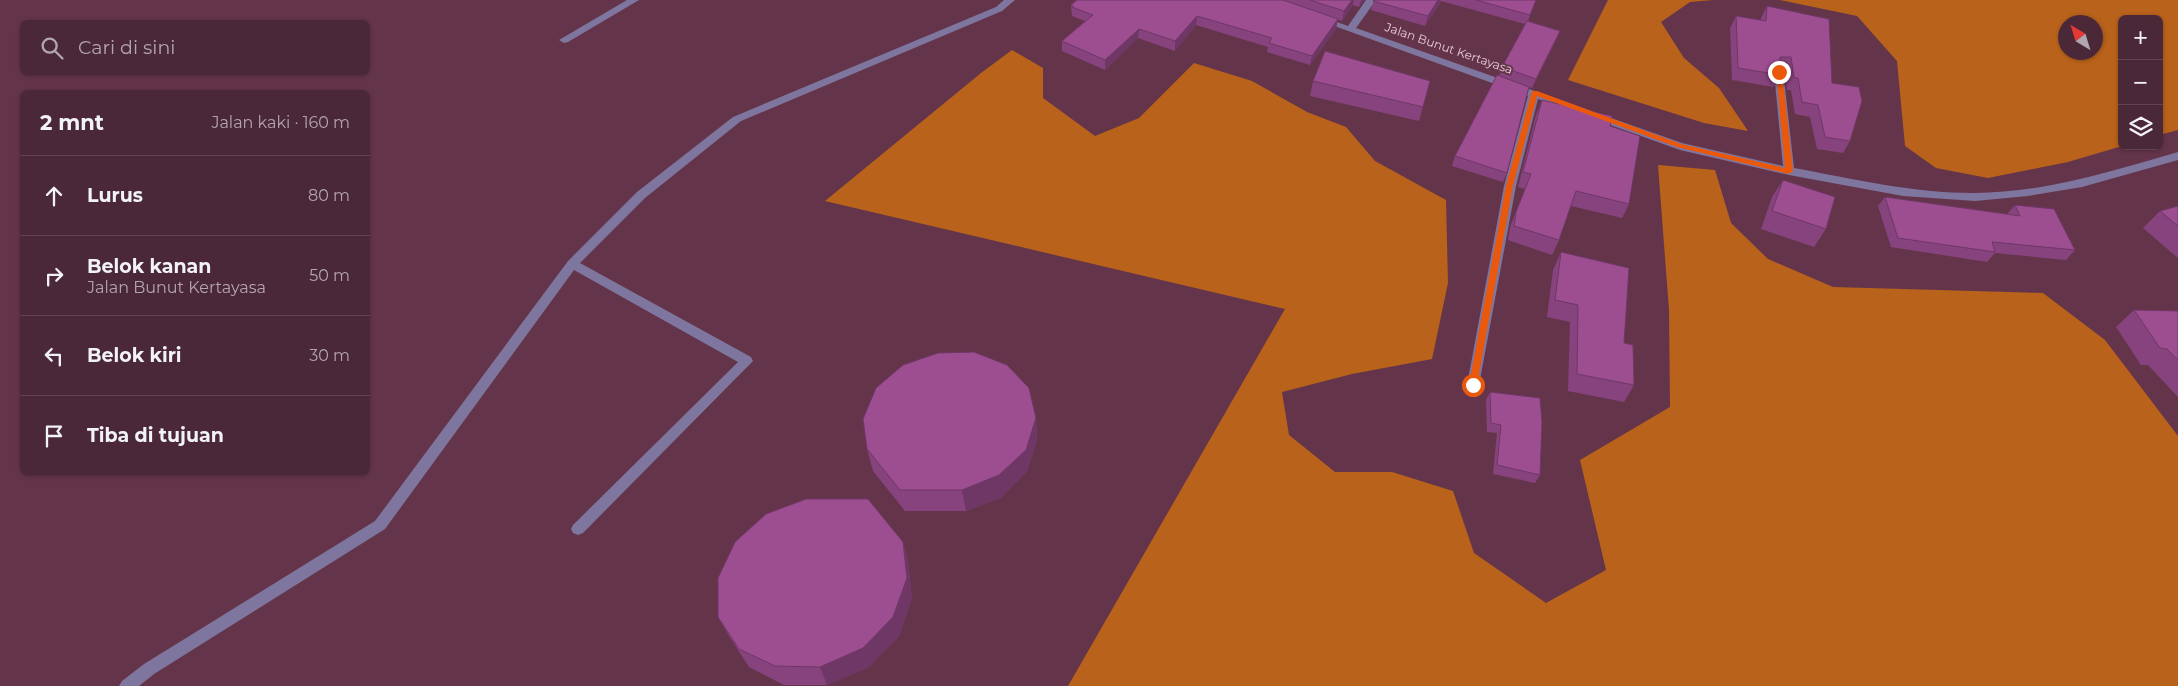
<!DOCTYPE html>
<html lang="id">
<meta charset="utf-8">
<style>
body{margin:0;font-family:Montserrat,sans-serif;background:#523040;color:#f1f3f6}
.controls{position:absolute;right:15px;top:15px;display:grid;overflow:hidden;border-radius:8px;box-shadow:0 1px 4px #0004}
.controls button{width:45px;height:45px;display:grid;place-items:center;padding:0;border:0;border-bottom:1px solid #624453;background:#4b2838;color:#f1f3f6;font:25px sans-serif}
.compass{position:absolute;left:2058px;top:15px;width:45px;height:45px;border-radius:50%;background:#4b2838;box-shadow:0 1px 4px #0004;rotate:322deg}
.stop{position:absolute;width:15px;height:15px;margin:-11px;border:4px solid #ea580c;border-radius:50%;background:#fff}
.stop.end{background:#ea580c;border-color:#fff;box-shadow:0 1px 5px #0008}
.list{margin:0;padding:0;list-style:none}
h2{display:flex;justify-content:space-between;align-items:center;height:65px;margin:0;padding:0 20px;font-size:21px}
h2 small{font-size:16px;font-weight:400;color:#b2a6ae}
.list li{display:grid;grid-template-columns:32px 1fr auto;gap:15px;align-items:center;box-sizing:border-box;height:80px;padding:0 20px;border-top:1px solid #624453}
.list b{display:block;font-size:19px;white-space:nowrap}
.list p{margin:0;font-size:16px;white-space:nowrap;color:#b2a6ae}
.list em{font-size:16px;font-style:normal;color:#b2a6ae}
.icon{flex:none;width:28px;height:28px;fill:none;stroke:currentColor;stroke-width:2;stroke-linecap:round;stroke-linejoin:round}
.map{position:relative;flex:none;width:2178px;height:686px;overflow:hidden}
.search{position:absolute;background:#4b2838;box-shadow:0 1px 4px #0004;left:20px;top:20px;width:350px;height:55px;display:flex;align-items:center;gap:12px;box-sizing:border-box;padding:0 18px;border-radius:8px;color:#b2a6ae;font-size:19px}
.panel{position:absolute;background:#4b2838;box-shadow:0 1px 4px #0004;left:20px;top:90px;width:350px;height:385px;border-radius:8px}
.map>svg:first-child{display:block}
.forest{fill:#b9621b;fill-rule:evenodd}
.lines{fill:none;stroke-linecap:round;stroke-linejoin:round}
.minor{fill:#7e769e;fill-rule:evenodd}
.wall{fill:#87437d}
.shaded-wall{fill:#6e3766}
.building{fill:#9d4e91;stroke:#6e3766}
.route{fill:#ea580c}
.labels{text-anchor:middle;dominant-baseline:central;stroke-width:4;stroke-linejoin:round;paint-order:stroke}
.street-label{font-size:12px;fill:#e8cad5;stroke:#64354a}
</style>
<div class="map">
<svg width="2178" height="686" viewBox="0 0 2178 686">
<rect width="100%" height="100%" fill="#64354a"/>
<path class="forest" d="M1608,0h105l-23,2 -29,20 23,36 35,30 29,43 -44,-8 -136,-43z
M1780,0h398v130l-19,5v-116h-37v127l-54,16 -80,16 -52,-10 -31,-22 -8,-85 -40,-45zM2096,22v30h-30v-30z
M1012,50l31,18v30l52,38 44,-18 55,-55 58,18 55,31 39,15 29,34 71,39 2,83 -16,76 -80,15 -70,18 7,43 46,37h57l61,19 21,62 72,50 60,-33 -26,-110 90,-53 -1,-97 -11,-145 57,5 16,53 37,36 65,28 210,6 62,47 73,96v250h-1110l217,-377 -460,-108 156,-128z"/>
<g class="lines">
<path class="minor" d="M627,0h12l-71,42 -4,1 -5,-3z
M1004,0h11l-13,11 -261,110 -96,77 -65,65 171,94 2,4 -170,172 -5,2 -5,-2 -2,-4 2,-4 165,-163 -164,-92 -189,259 -231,145 -15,12h-20l3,-5 22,-17 231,-143 193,-260 69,-69 96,-75 263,-110z
M1366,0h10l-20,28 326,115 101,23 -9,-94 1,-2h8l11,98c60,11 119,25 180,25 70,0 138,-22 204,-41v8l-96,27 -54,9 -53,5 -72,-5 -114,-21 -109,-25 -142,-51 -22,87 -37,199 -1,4h-10l-1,-4 37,-199 24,-90 -213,-77 5,-3 28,10z"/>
</g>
<path class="wall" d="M1077,0h287l-5,7 -6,-2 -11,16 -5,-2 -1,10 -26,36 -43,-13 1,-5 -72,-22 -21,26 -37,-13 -33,32 -43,-19v-10l23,-20 -13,-5 -1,-11z
M1374,0h162l-8,21 32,10 -4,9 -24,48 -3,-1 -22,86 -4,9 -51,-16 3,-10 44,-80 3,-9 23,-43 -84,-23 -16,25 -54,-16z
M1767,6l65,77 18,58 -7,12 -26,-4 -7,-32 -15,-3 -4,-24h-4l-3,-21h-4v6l-6,12 -42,-7 -2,-52 6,-12 25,4v-2z
M1313,81h117l-11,40 -109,-25z
M1542,100l68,26 19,78 -7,14 -51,-12 -12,34 -7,15 -44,-15 2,-13 15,-38 -7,-2 18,-72z
M1783,180l43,49 -12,18 -53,-18 11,-32z
M1885,197l122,17 8,-9 60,45 -9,10 -71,-7 -8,9 -96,-15 -13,-41z
M2178,206v52l-35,-30 17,-17z
M1561,252l63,91 10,42 -10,17 -56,-11 2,-69 -23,-5 6,-47z
M2134,310l44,1v86l-30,-32h-7l-25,-38z
M1490,392l50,83 -5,8 -42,-9 4,-41 -10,-1 -1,-32z
M1036,418l1,22 -10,31 -25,26 -36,14h-61l-32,-40 -6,-22z
M903,542l5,20 4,36 -13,38 -30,31 -42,18h-43l-35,-18 -20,-31 -11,-19z"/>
<path class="shaded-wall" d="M1352,0h2l-1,5 -11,16 2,-10z
M1361,0h3l-5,7z
M1438,0h3l-16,26 3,-10z
M1197,16l-1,9 -21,26v-10z
M1338,19l-2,10 -26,36 2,-9z
M1139,29l-1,9 -33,32v-10z
M1560,31l-4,9 -24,48 4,-9z
M1036,418l1,22 -10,31 -25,26 -36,14 -4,-21z
M903,542l5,20 4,36 -13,38 -30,31 -42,18 -7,-18z"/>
<path class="building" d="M1077,0h206l55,19 -26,37 -43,-13 3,-5 -75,-22 -22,25 -36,-12 -34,31 -43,-19 31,-26 -21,-8 1,-1 -2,-1z
M1310,0h42l-8,11z
M1374,0h64l-10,16 -55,-15z
M1476,0h60l-6,15z
M1767,6l62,13 3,64 27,4 3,14 -12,40 -25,-4 -7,-32 -16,-3 -4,-24h-4l-3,-21h-11v18l-42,-7 -2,-52 30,5z
M1527,21l33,10 -24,48 -34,-12z
M1325,51l105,30 -7,26 -110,-26z
M1497,75l32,12 -22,86 -52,-17z
M1542,100l70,16 -2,10 30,10 -11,68 -53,-13 -17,49 -45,-14 2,-14 15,-38 -8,-2z
M1783,180l52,17 -9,32 -54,-18z
M1885,197l135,19 -5,-11 39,4 21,41 -83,-8 3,10 -97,-14z
M2178,206v20l-18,-15z
M1561,252l68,16 -5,75 9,2 1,40 -57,-11 1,-69 -23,-5z
M2134,310l44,1v49l-11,-11 -7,-1z
M974,352l33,13 22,23 7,30 -10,32 -27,25 -37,15h-62l-33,-41 -4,-30 13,-31 27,-23 35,-12z
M1490,392l50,6 2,24 -2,53 -43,-10 4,-40 -10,-2z
M806,499h62l35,43 4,36 -14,39 -30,31 -43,19 -45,-1 -36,-17 -21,-32v-39l17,-36 31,-28z"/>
<path class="route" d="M1776,70l6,2 11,99 -4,3 -112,-27 -140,-51 -24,90 -36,199 -4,3 -3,-1 -1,-2 37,-199 26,-95h5l144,53 104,24z"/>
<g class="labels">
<g class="street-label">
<text transform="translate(1449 48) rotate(19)">Jalan Bunut Kertayasa</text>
</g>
</g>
</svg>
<div class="controls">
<button>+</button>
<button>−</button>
<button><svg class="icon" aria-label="layers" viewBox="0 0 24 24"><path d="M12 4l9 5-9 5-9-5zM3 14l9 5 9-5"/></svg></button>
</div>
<svg class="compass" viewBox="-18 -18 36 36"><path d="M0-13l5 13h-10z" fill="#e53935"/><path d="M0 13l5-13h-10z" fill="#b2a6ae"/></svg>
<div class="stop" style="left:1473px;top:385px"></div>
<div class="stop end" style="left:1779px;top:72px"></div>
<div class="search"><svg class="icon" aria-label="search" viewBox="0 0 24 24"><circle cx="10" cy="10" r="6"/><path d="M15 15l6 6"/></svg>Cari di sini</div>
<section class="panel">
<h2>2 mnt<small>Jalan kaki · 160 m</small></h2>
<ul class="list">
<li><svg class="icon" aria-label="ahead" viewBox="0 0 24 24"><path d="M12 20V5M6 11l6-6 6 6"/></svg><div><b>Lurus</b></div><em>80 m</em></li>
<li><svg class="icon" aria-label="right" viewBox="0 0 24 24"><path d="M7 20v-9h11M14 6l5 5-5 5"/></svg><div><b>Belok kanan</b><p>Jalan Bunut Kertayasa</p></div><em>50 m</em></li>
<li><svg class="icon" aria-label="left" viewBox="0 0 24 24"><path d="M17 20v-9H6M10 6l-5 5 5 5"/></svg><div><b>Belok kiri</b></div><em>30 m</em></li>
<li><svg class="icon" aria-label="arrive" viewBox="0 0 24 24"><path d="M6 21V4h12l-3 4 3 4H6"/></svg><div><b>Tiba di tujuan</b></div></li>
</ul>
</section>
</div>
